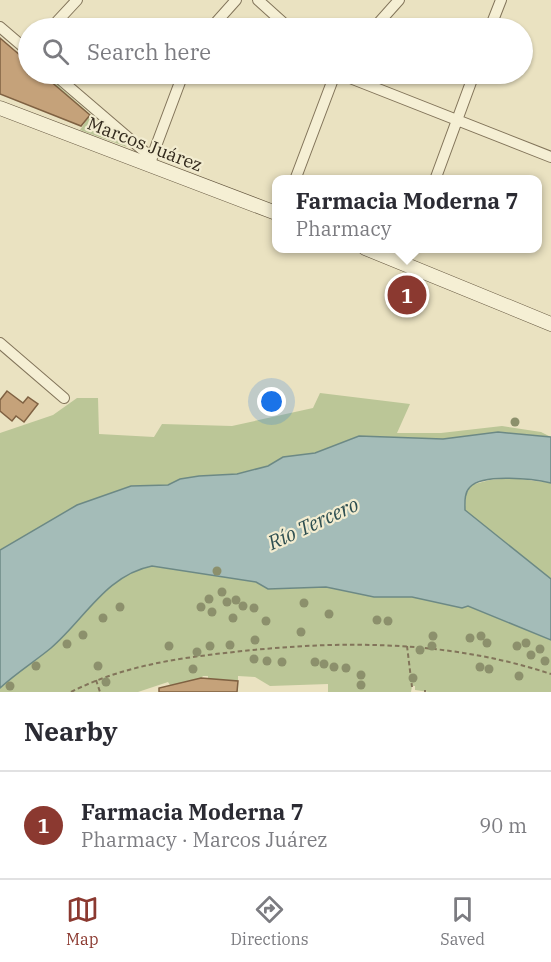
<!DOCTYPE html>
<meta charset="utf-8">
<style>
body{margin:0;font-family:"IBM Plex Serif",serif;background:#f2f2f3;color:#2b2b33}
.you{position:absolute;left:272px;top:402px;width:21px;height:21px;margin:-15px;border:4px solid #fff;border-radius:50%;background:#1a73e8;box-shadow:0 0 0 9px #1a73e833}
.badge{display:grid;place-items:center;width:39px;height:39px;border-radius:50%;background:#8b3930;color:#fff;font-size:20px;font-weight:700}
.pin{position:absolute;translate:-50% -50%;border:3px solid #fff;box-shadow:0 2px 6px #0006}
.popup{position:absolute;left:272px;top:175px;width:270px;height:78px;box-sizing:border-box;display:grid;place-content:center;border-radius:12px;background:#fff;filter:drop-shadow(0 2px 4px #0005);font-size:20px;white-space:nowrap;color:#7c7c81}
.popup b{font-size:22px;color:#2b2b33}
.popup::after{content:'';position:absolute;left:50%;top:100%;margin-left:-12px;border:12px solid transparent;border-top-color:#fff}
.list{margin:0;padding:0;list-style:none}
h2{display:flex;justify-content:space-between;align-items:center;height:78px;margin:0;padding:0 24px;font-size:26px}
h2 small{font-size:20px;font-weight:400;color:#7c7c81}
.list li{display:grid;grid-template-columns:39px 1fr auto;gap:18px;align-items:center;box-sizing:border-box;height:108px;padding:0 24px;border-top:2px solid #e1e1e2}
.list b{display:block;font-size:22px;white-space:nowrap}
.list p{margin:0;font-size:20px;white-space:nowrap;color:#7c7c81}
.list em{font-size:20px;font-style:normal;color:#7c7c81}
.icon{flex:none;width:33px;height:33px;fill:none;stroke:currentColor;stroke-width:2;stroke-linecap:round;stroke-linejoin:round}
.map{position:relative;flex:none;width:551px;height:692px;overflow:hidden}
.search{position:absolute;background:#fff;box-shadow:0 2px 4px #0004;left:18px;right:18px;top:18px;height:66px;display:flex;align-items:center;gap:15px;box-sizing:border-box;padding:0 21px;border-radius:33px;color:#7c7c81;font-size:22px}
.sheet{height:186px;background:#fff}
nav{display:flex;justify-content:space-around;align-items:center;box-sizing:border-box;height:84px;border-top:2px solid #e1e1e2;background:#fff;font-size:16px;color:#7c7c81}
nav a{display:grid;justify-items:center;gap:3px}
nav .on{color:#8b3930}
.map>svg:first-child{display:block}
.green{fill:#bbc697}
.water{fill:#a4bcb8;stroke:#6c8985;stroke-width:1.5}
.building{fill:#c5a27a;stroke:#7f6142;stroke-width:1.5}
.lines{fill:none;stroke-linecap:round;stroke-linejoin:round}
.minor-casing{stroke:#82745a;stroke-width:12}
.secondary-casing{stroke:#63553e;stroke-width:15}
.path{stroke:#82745a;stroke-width:2;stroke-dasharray:4.5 3;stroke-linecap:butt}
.minor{stroke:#f5efd4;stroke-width:10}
.secondary{stroke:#f5efd4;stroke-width:14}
.tree{fill:#8c906c}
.labels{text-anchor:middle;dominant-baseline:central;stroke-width:4.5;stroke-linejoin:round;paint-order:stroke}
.street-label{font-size:18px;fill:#332a1d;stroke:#f2ecd0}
.water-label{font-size:20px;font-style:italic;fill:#2e4f51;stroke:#f2ecd0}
</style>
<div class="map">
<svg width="551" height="692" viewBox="0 0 551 692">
<rect width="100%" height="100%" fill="#eae2c1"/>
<path class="green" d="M42,74h3l82,73 -47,-17 10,-15z
M320,393l90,11 -13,29h44l61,-7 39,6 10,5 -53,-5 -55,7 -84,-3 -44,17 -32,4 -15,9 -31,8 -57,5 -12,6 -37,1 -54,19 -77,45v-117l53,-18 24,-17h21l1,36 55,3 8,-13 70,2 81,-18z
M512,478l39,5v96l-86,-69 1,-15 5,-10 19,-5z
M152,566l104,16 12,7 58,-2 47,10h39l50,11 6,-2 83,34v52h-122l-14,-2v-4h-3l-1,6h-83v-8l-58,2 -15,-9 -17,-1v5l-30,-1v-4h-5l-5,6 -28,3 -2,-3 -30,10h-138v-4c16,-15 34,-26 51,-40 33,-28 55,-73 101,-82z"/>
<path class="water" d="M498,432l53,5v46c-17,-4 -68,-10 -81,4 -6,6 -5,15 -5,23l86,69v61l-83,-34 -6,2 -50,-11h-38l-48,-10 -58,2 -12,-7 -104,-16c-46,9 -68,54 -101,82 -17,14 -35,25 -51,40v-138l77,-45 54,-19 37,-1 12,-6 19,-3 38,-2 31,-8 15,-9 32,-4 44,-17 84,3z"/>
<path class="building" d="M0,38l28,24v12h14l48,41 -9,11 -81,-32z
M7,391l16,12 5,-6 10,7 -14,18 -8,-6 -4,5 -12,-10v-11z
M201,678l37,3 -1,11h-78v-4z"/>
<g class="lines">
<defs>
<path id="minor" d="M258,0l31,28
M0,27l28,24
M51,28l26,-28
M211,28l25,-28
M374,28l25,-28
M490,28l11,-28
M54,74l98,84
M340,74l211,83
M150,162l33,-88
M295,180l40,-106
M435,180l39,-106
M404,264l5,-16
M0,343l64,55"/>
<path id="secondary" d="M0,108l276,105
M365,248l186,76"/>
</defs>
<use href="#minor" class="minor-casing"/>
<use href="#secondary" class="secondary-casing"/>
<path class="path" d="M407,646l5,41
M96,680l4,12
M71,692c51,-26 107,-34 163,-40 107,-12 214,-12 317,22
M425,692v-2"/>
<use href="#minor" class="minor"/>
<use href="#secondary" class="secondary"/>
</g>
<g class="tree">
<circle cx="515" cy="422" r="4.5"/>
<circle cx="217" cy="571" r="4.5"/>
<circle cx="222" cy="592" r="4.5"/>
<circle cx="209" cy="599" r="4.5"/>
<circle cx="236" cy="600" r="4.5"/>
<circle cx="227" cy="602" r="4.5"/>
<circle cx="304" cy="603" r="4.5"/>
<circle cx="243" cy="606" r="4.5"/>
<circle cx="120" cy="607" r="4.5"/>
<circle cx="201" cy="607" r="4.5"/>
<circle cx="254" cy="608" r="4.5"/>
<circle cx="212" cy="612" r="4.5"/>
<circle cx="329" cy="614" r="4.5"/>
<circle cx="103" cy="618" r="4.5"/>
<circle cx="233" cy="618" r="4.5"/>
<circle cx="377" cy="620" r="4.5"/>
<circle cx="266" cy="621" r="4.5"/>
<circle cx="388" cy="621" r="4.5"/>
<circle cx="301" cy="632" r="4.5"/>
<circle cx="83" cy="635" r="4.5"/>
<circle cx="433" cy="636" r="4.5"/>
<circle cx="481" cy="636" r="4.5"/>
<circle cx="470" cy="638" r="4.5"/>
<circle cx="255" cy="640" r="4.5"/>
<circle cx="487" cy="643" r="4.5"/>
<circle cx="526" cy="643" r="4.5"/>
<circle cx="67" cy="644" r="4.5"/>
<circle cx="230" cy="645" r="4.5"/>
<circle cx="169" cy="646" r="4.5"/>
<circle cx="210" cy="646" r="4.5"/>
<circle cx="432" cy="646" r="4.5"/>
<circle cx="517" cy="646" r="4.5"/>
<circle cx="540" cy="649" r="4.5"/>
<circle cx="420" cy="650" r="4.5"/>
<circle cx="197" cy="652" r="4.5"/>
<circle cx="531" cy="655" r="4.5"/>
<circle cx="254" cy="659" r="4.5"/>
<circle cx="267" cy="661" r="4.5"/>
<circle cx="545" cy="661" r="4.5"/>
<circle cx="282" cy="662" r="4.5"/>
<circle cx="315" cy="662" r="4.5"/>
<circle cx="324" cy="664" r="4.5"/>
<circle cx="36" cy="666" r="4.5"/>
<circle cx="98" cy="666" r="4.5"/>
<circle cx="334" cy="667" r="4.5"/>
<circle cx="480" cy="667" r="4.5"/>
<circle cx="346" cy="668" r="4.5"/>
<circle cx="193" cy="669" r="4.5"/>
<circle cx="489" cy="669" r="4.5"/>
<circle cx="361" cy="675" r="4.5"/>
<circle cx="519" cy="676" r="4.5"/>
<circle cx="413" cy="678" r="4.5"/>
<circle cx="106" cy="682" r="4.5"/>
<circle cx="361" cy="685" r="4.5"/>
<circle cx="10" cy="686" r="4.5"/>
</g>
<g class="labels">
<g class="street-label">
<text transform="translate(145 144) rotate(21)">Marcos Juárez</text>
</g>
<g class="water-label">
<text transform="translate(313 523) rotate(-25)">Río Tercero</text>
</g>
</g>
</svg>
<div class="you"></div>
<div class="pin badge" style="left:407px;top:295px">1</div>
<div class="popup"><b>Farmacia Moderna 7</b>Pharmacy</div>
<div class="search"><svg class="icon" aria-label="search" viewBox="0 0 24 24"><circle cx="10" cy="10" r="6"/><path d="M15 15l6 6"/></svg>Search here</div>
</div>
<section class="sheet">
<h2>Nearby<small></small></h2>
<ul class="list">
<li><span class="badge">1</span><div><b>Farmacia Moderna 7</b><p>Pharmacy · Marcos Juárez</p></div><em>90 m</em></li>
</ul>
</section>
<nav>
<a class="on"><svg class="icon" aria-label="map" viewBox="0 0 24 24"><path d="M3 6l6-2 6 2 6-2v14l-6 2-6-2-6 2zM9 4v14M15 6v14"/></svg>Map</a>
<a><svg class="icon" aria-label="directions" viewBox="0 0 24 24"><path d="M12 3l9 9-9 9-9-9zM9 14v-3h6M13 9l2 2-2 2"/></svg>Directions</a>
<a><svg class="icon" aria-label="saved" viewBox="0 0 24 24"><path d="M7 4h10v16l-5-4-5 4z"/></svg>Saved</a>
</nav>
